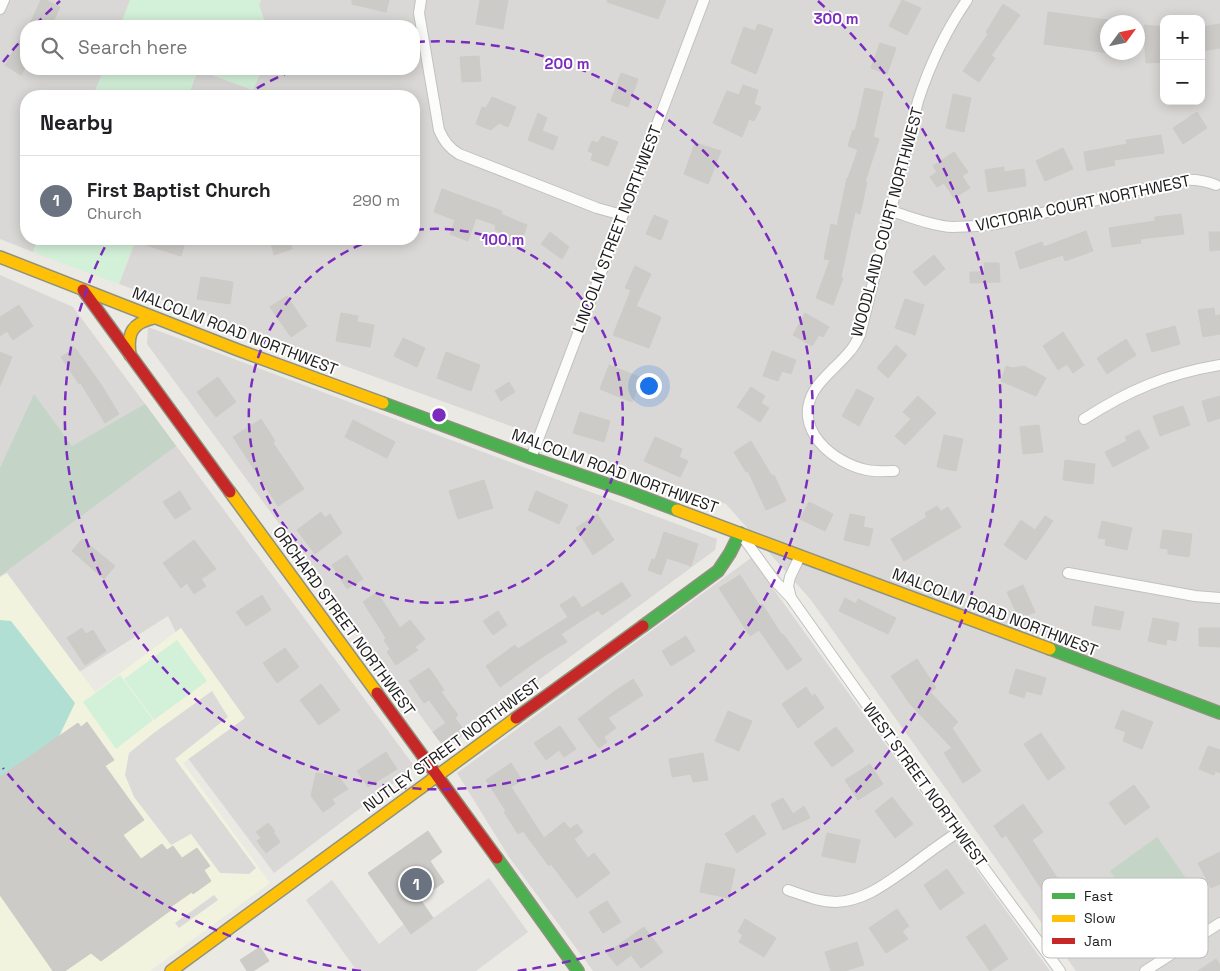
<!DOCTYPE html>
<meta charset="utf-8">
<style>
body{margin:0;font-family:"Space Grotesk",sans-serif;background:#f2f2f2;color:#202124}
.controls{position:absolute;right:15px;top:15px;display:grid;overflow:hidden;border-radius:10px;box-shadow:0 2px 12px #0003}
.controls button{width:45px;height:45px;display:grid;place-items:center;padding:0;border:0;border-bottom:1px solid #e0e0e0;background:#fff;color:#202124;font:25px sans-serif}
.compass{position:absolute;left:1100px;top:15px;width:45px;height:45px;border-radius:50%;background:#fff;box-shadow:0 2px 12px #0003;rotate:57deg}
.you{position:absolute;left:648px;top:385px;width:18px;height:18px;margin:-12px;border:4px solid #fff;border-radius:50%;background:#1a73e8;box-shadow:0 0 0 8px #1a73e833}
.badge{display:grid;place-items:center;width:32px;height:32px;border-radius:50%;background:#0b8043;color:#fff;font-size:16px;font-weight:700}
.pin{position:absolute;translate:-50% -50%;border:2px solid #fff;box-shadow:0 1px 5px #0006}
.list{margin:0;padding:0;list-style:none}
h2{display:flex;justify-content:space-between;align-items:center;height:65px;margin:0;padding:0 20px;font-size:21px}
h2 small{font-size:16px;font-weight:400;color:#757577}
.list li{display:grid;grid-template-columns:32px 1fr auto;gap:15px;align-items:center;box-sizing:border-box;height:90px;padding:0 20px;border-top:1px solid #e0e0e0}
.list b{display:block;font-size:19px;white-space:nowrap}
.list p{margin:0;font-size:16px;white-space:nowrap;color:#757577}
.list em{font-size:16px;font-style:normal;color:#757577}
.icon{flex:none;width:28px;height:28px;fill:none;stroke:currentColor;stroke-width:2;stroke-linecap:round;stroke-linejoin:round}
.map{position:relative;flex:none;width:1220px;height:971px;overflow:hidden}
.search{position:absolute;background:#fff;box-shadow:0 2px 12px #0003;left:20px;top:20px;width:400px;height:55px;display:flex;align-items:center;gap:12px;box-sizing:border-box;padding:0 18px;border-radius:20px;color:#757577;font-size:19px}
.panel{position:absolute;background:#fff;box-shadow:0 2px 12px #0003;left:20px;top:90px;width:400px;height:155px;border-radius:20px}
.map>svg:first-child{display:block}
.residential{fill:#d9d8d6;fill-rule:evenodd}
.education{fill:#f1f3df}
.cemetery{fill:#c4d5c7}
.park{fill:#d3f0d8}
.pitch{fill:#b2dfd4}
.parking{fill:#dbdad8}
.building{fill:#cdcbc7;stroke:#cdcbc6}
.lines{fill:none;stroke-linecap:round;stroke-linejoin:round}
.street-casing{stroke:#c1c1bf;stroke-width:12}
.fast-casing{stroke:#8e927e;stroke-width:14}
.slow-casing{stroke:#8e927e;stroke-width:14}
.jam-casing{stroke:#8e927e;stroke-width:14}
.street{stroke:#fcfcfb;stroke-width:10}
.fast{stroke:#4caf50;stroke-width:11}
.slow{stroke:#ffc107;stroke-width:11}
.jam{stroke:#c62828;stroke-width:11}
.ring{fill:none;stroke:#7b2cbf;stroke-width:2.5;stroke-dasharray:9 6}
.labels{text-anchor:middle;dominant-baseline:central;stroke-width:4;stroke-linejoin:round;paint-order:stroke}
.street-label{font-size:16px;fill:#1c1c1c;stroke:#fff}
.key{fill:#fff;stroke:#bbb;stroke-width:1}
.key-label{font-size:14px;fill:#1c1c1c}
.centre{fill:#7b2cbf;stroke:#fff;stroke-width:2.5}
.ring-label{font-size:15px;text-anchor:middle;font-weight:bold;fill:#7b2cbf;stroke:#fff;stroke-width:4;stroke-linejoin:round;paint-order:stroke}
</style>
<div class="map">
<svg width="1220" height="971" viewBox="0 0 1220 971">
<rect width="100%" height="100%" fill="#eae9e4"/>
<path class="residential" d="M0,0h131l-11,26h-94v43h78l-11,27h-67v143h12l-5,13 -33,-13z
M261,0h959v971h-144l-265,-371 -85,-96 -607,-220 17,-45h278v-143h-226l10,-26 55,20 9,-21h152v-43h-148l-7,-21zM1164,19h37v82h-37zM1108,22h30v30h-30z
M0,275l73,32 342,460 -141,106 -87,-116 36,-25 -55,-116 -95,60 -73,-90z
M148,327l569,212 -2,11 -270,199 -298,-405z
M751,558l194,269 105,144h-457l-84,-114 -52,-84z"/>
<path class="education" d="M7,573l88,119 86,-64 64,90 -62,45 87,120 -120,88h-150v-394z"/>
<path class="cemetery" d="M34,394l38,52 73,-42 31,42 -176,130v-108z
M1157,837l52,74 -49,34 -50,-74z"/>
<path class="park" d="M130,0h131l-2,5 7,21h-146z
M104,69h158l-9,21 -55,-20 -10,26h-95z
M38,239h98l-17,45 -86,-32z
M177,640l30,41 -53,39 -30,-41z
M120,675l33,45 -37,29 -33,-47z"/>
<path class="pitch" d="M0,620l11,1 64,82 -22,46 -53,78z"/>
<path class="parking" d="M212,691l16,26 -53,42 81,109 -7,6 -29,-1 -29,-39 -20,11 -37,-48 -9,-22 4,-22 26,-21z
M489,878l39,54 -52,39h-119l-51,-71 26,-20 47,64 25,-20 7,10z
M214,895l4,5 -39,28 -4,-5z"/>
<path class="building" d="M41,0h5l14,7 -9,19h-22z
M352,0h37l-3,12 -34,-8z
M480,0h28l-5,29 -27,-5z
M608,0h58l-8,19 -51,-17z
M902,0l19,8 -14,27 -18,-9z
M1003,4l17,11 -29,41 4,2 -16,24 -16,-11 25,-37 -2,-2z
M1048,12l60,8v33l-64,-9z
M758,24l15,5 -17,45 -25,-11 13,-36 11,4z
M1220,24v24l-19,3v-24z
M1144,25l20,2v35l-18,1z
M26,30v36l-5,9 -16,-10z
M880,43l16,5 -9,26 -16,-6z
M479,56l2,25 -19,1 -2,-25z
M621,73l17,6 -10,28 -17,-6z
M743,85l15,5 -4,14 7,3 -7,14 -5,-2 -7,18 -29,-14 14,-32 12,4z
M865,88l18,4 -10,45 6,2 -14,43h2l-7,32 -5,-2 -14,65 2,1 -10,27 -17,-7 14,-38 -6,-1 7,-35 6,2 10,-48h1l10,-28 -10,-4 5,-16 2,1z
M953,94l18,4 -7,34 -18,-4z
M492,97l24,10 -8,20 -9,-4 -8,7 -15,-6 6,-17 4,1z
M1197,112l10,16 -24,16 -10,-16z
M538,113l9,5 -5,13 16,6 -5,13 -25,-10z
M1161,135l3,18 -50,7 1,5 -28,6 -3,-19 43,-8 -1,-4z
M602,136l16,6 -10,24 -17,-6 2,-7 -5,-2 4,-10 6,2z
M695,143l26,8 -13,33 -24,-10z
M1063,148l10,21 -28,12 -9,-20z
M954,152l14,20 -6,4 8,12 -16,10 -10,-15 -7,4 -7,-10 7,-5 -4,-6z
M1004,167v5l20,-3 2,17 -38,6 -3,-22z
M442,189l60,22 -1,3 26,11 -5,15 -9,-3 -2,4 -10,-4 1,-4 -7,-3 1,-5 -20,-7 -8,23 -18,-7 5,-14 -21,-8z
M1181,214l3,20 -44,5 1,4 -29,4 -3,-19 46,-7v-4z
M654,215l14,6 -7,19 -15,-6z
M1086,231l7,20 -28,10 -2,-6 -43,14 -5,-17 27,-10 2,5z
M550,232l19,15 -7,12 -21,-15z
M1209,232h11v18l-10,1z
M133,239h53l-5,17 -48,-15z
M270,239h19l3,10 -18,6z
M934,255l11,14 -20,17 -12,-14z
M984,263h15l1,19 -30,1v-11h15z
M635,266l16,8 -15,32 25,11 -12,31 -36,-13 18,-45 -6,-2z
M201,277l32,5 -3,22 -33,-5z
M287,296l20,30 -16,11 -21,-30z
M905,299l19,6 -9,30 -20,-7z
M19,305l14,21 -20,14 -6,-9 -7,5v-19z
M1214,308l1,8 5,-1v19l-17,3 -5,-27z
M341,313l17,3 -1,6 17,3 -4,22 -34,-6z
M805,313l24,14 -6,10 -4,-2 -7,11 -19,-11z
M1175,326l5,18 -28,8 -6,-18z
M1063,332l21,33 -11,8 -6,-9 -9,6 -15,-24z
M403,338l22,10 -8,19 -23,-11z
M1126,339l10,16 -29,19 -10,-16z
M896,345l11,10 -19,23 -11,-10z
M75,348l27,38 17,28 -14,9 -25,-41 -1,2 -18,-27z
M772,351l24,9 -5,14 -9,-3 -4,10 -15,-5z
M0,352l12,5 -12,29z
M446,352l34,13 -9,26 -34,-13z
M609,365l33,13 -10,24 -32,-13z
M1006,366l7,2 11,-2 22,12 -10,18 -35,-15z
M218,377l18,25 -20,15 -19,-25z
M509,382l6,10 -14,9 -6,-10z
M751,387l14,9 -4,7 8,5 -9,14 -23,-15z
M857,389l17,9 -15,28 -17,-10z
M918,396l18,17 -31,32 -10,-9 16,-17 -8,-7z
M1220,396v22l-12,4 -6,-21z
M1183,406l7,19 -30,11 -7,-20z
M580,412l30,9 -6,21 -31,-9z
M261,419l14,22 -2,2 31,46 -26,17 -45,-69z
M353,420l42,22 -8,16 -42,-21z
M1039,425l4,27 -20,2 -3,-27z
M1139,430l10,18 -36,19 -8,-15 22,-11 -2,-4z
M944,435l19,4 -7,32 -19,-4z
M655,437l27,12 -3,8 9,4 -8,16 -36,-16z
M751,441l21,35 2,-1 12,26 -20,9 -18,-39 -2,1 -12,-20z
M1065,460l30,4 -2,20 -30,-4z
M484,480l9,28 -35,11 -9,-28z
M180,491l11,18 -16,10 -12,-17z
M536,491l32,14 -9,19 -31,-14z
M809,502l24,12 -8,17 -25,-12z
M937,506l4,5 7,-4 13,20 -57,34 -13,-22 36,-22 -2,-4z
M321,512l4,6 5,-4 12,19 -27,21 -18,-24z
M597,514l17,26 -21,15 -17,-27z
M850,514l15,3 -2,10 10,2 -4,17 -25,-6z
M1045,516l8,5 -27,39 -22,-15 17,-25 14,10z
M1102,521l30,7 -5,22 -22,-5 1,-6 -8,-1z
M1163,530l29,4 -3,23 -21,-3v-5l-8,-1z
M664,532l34,12 -7,22 -24,-8 -6,17 -13,-5 4,-11 3,1z
M82,539l33,27 -11,13 -32,-28z
M194,540l22,29 -15,10 5,7 -12,8 -7,-11 -6,5 -18,-25z
M347,555l16,24 -16,10 -15,-24z
M740,575l20,31 2,-2 20,31 1,-1 19,26 -15,10 -28,-40 -9,6 -31,-48z
M622,582l9,14 -29,19 -4,-5 -37,24 6,8 -23,14 -44,31 -14,-21 29,-21 3,4 50,-32 -8,-12 14,-9 8,12z
M1023,585l12,27 -16,7 -12,-27z
M377,592l23,36 10,-8 15,19 -10,8 3,3 -22,15 -9,-13 3,-3 -6,-9 2,-2 -23,-36z
M262,595l9,15 -25,16 -10,-14z
M845,598l11,6 2,-5 38,19 -8,16 -49,-23z
M1095,606l29,6 -4,18 -28,-5z
M498,611l9,14 -14,10 -10,-14z
M1153,618l26,5 -3,18 -9,-2 -1,6 -18,-4z
M82,628l4,6 7,-4 13,21 -21,14 -18,-27z
M1199,628h21v19l-21,-1z
M686,636l9,15 -24,15 -9,-15z
M285,648l14,19 -22,16 -14,-20z
M917,659l19,29 -6,4 28,30 -6,6 29,43 -18,12 -19,-30 8,-5 -42,-44 -19,-28z
M429,668l15,22 -3,2 17,23 -3,3 9,12 -21,15 -10,-13 13,-9 -17,-23 -5,3 -15,-22z
M1016,669l30,9 -5,17 -15,-4 -2,7 -15,-5z
M633,679l10,16 -35,23 8,10 -12,9 3,5 -8,6 -21,-29 37,-28z
M321,684l19,26 -21,15 -19,-25z
M806,687l6,9 3,-2 9,14 -26,20 -16,-24z
M1122,710l31,12 -11,27 -19,-8 3,-9 -11,-4z
M728,711l24,10 -13,30 -24,-10z
M87,722l27,38 -9,6 39,54 -21,15 18,24 21,-15 5,6 6,-4 9,12 15,-10 13,18 -6,4 7,11 -18,13 -1,-2 -23,16 2,2 -70,51 -10,-8 -26,18h-12l-53,-76v-118l78,-54 3,4z
M560,726l16,23 -12,8 -5,-7 -13,10 -12,-17z
M836,727l18,24 -22,16 -18,-24z
M1041,733l24,35 -17,12 -24,-36z
M1208,746l12,4v23l-5,-2 -1,4 -15,-6z
M386,752l11,17 -29,18 -11,-16z
M703,753l5,27 -15,2 -2,-8 -19,3 -3,-18z
M511,763l11,17 -11,7 33,51 20,-16 6,7 7,-5 6,8 -9,7 14,19 6,-5 16,20 -33,25 -26,-34 -2,2 -26,-35 -5,3 -14,-22 2,-1 -20,-31z
M870,764l13,20 -25,16 -13,-20z
M316,773l23,4 9,12 -16,10 3,5 -12,8 -12,-16z
M1134,785l16,22 -25,18 -16,-22z
M892,797l21,27 -18,14 -20,-27z
M783,798l10,16 11,-8 6,12 -27,12 -12,-26z
M1023,804l20,28 -11,8 35,53 2,-1 17,27 -15,10 -26,-40 -3,1 -36,-55 -4,3 -8,-12z
M754,815l12,19 -29,19 -12,-19z
M268,823l7,8 -2,1 7,10 -14,11 -9,-12 4,-3 -5,-6z
M428,831l14,21 -12,9 14,21 -24,17 13,19 -22,16 -43,-61z
M827,833l33,7 -5,23 -33,-7z
M1220,852v32l-9,4 -13,-25z
M706,863l29,6 -6,29 -29,-6z
M947,869l17,24 -24,17 -16,-25z
M607,901l14,21 -18,11 -14,-21z
M897,909l12,17 -7,5 6,8 -22,14 -17,-25z
M745,919l31,19 -12,19 -25,-15 4,-7 -5,-3z
M985,924l23,35 -18,12 -24,-34z
M644,927l19,25 -22,16 -10,-13 -14,11 -10,-13z
M857,942l7,23 -20,6h-13l-6,-19z
M260,947l9,14 -16,10h-6l-7,-11z
M1216,959l4,6v6h-22z"/>
<g class="lines">
<defs>
<path id="street" d="M421,0l-2,13 20,117c5,11 10,18 20,24l138,54 25,7
M0,9l4,-9
M891,211c20,6 41,15 62,16 14,0 29,-1 43,-3l185,-44c13,-1 23,0 35,5
M1084,419c45,-29 83,-45 136,-54
M531,458l173,-458
M894,471c-9,0 -18,1 -27,-1 -34,-7 -75,-41 -53,-79 9,-15 25,-26 36,-40 4,-4 7,-11 10,-16l58,-234c12,-37 27,-69 49,-101
M740,533l34,47 16,17
M800,556l-10,21 -2,9 3,12 159,224 110,149
M1068,573l127,23 25,2
M788,890c15,5 31,12 48,12 29,-1 52,-20 75,-36 15,-12 31,-23 47,-34
M1145,971l75,-48"/>
<path id="fast" d="M383,403l148,55 96,33 50,19
M643,626l75,-55 12,-18 10,-20
M1050,649l170,64
M497,858l81,113"/>
<path id="slow" d="M0,257l238,93 145,53
M130,355c-3,-22 2,-32 24,-37
M230,492l147,201
M677,510l373,139
M171,971l345,-253"/>
<path id="jam" d="M83,290l147,202
M377,693l120,165
M516,718l127,-92"/>
</defs>
<use href="#street" class="street-casing"/>
<use href="#fast" class="fast-casing"/>
<use href="#slow" class="slow-casing"/>
<use href="#jam" class="jam-casing"/>
<use href="#street" class="street"/>
<use href="#fast" class="fast"/>
<use href="#slow" class="slow"/>
<use href="#jam" class="jam"/>
</g>
<g class="ring">
<path d="M415 230A187 187 0 1 1 375 239"/>
<path d="M244 96A374 374 0 0 1 296 69M416 42A374 374 0 1 1 109 239"/>
<path d="M361 971A561 561 0 0 1 3 768M3 62A561 561 0 0 1 25 36M35 25A561 561 0 0 1 60 1M818 1A561 561 0 0 1 517 971"/>
</g>
<g class="labels">
<g class="street-label">
<text transform="translate(1083 203) rotate(-12)">VICTORIA COURT NORTHWEST</text>
<text transform="translate(887 222) rotate(-75)">WOODLAND COURT NORTHWEST</text>
<text transform="translate(617 229) rotate(-69)">LINCOLN STREET NORTHWEST</text>
<text transform="translate(235 331) rotate(21)">MALCOLM ROAD NORTHWEST</text>
<text transform="translate(615 471) rotate(20)">MALCOLM ROAD NORTHWEST</text>
<text transform="translate(995 612) rotate(21)">MALCOLM ROAD NORTHWEST</text>
<text transform="translate(344 621) rotate(54)">ORCHARD STREET NORTHWEST</text>
<text transform="translate(452 745) rotate(-36)">NUTLEY STREET NORTHWEST</text>
<text transform="translate(925 785) rotate(54)">WEST STREET NORTHWEST</text>
</g>
</g>
<rect x="1042" y="878" width="166" height="80" rx="8" class="key"/>
<rect x="1052" y="893" width="23" height="6" fill="#4caf50"/>
<rect x="1052" y="915" width="23" height="7" fill="#ffc107"/>
<rect x="1052" y="938" width="23" height="6" fill="#c62828"/>
<g class="key-label">
<text x="1084" y="901">Fast</text>
<text x="1084" y="923">Slow</text>
<text x="1084" y="946">Jam</text>
</g>
<circle cx="439" cy="415" r="8" class="centre"/>
<g class="ring-label">
<text x="836" y="24">300 m</text>
<text x="567" y="69">200 m</text>
<text x="503" y="245">100 m</text>
</g>
</svg>
<div class="controls">
<button>+</button>
<button>−</button>
</div>
<svg class="compass" viewBox="-18 -18 36 36"><path d="M0-13l5 13h-10z" fill="#e53935"/><path d="M0 13l5-13h-10z" fill="#757577"/></svg>
<div class="you"></div>
<div class="pin badge" style="left:416px;top:884px;background:#6b7280">1</div>
<div class="search"><svg class="icon" aria-label="search" viewBox="0 0 24 24"><circle cx="10" cy="10" r="6"/><path d="M15 15l6 6"/></svg>Search here</div>
<section class="panel">
<h2>Nearby<small></small></h2>
<ul class="list">
<li><span class="badge" style="background:#6b7280">1</span><div><b>First Baptist Church</b><p>Church</p></div><em>290 m</em></li>
</ul>
</section>
</div>
